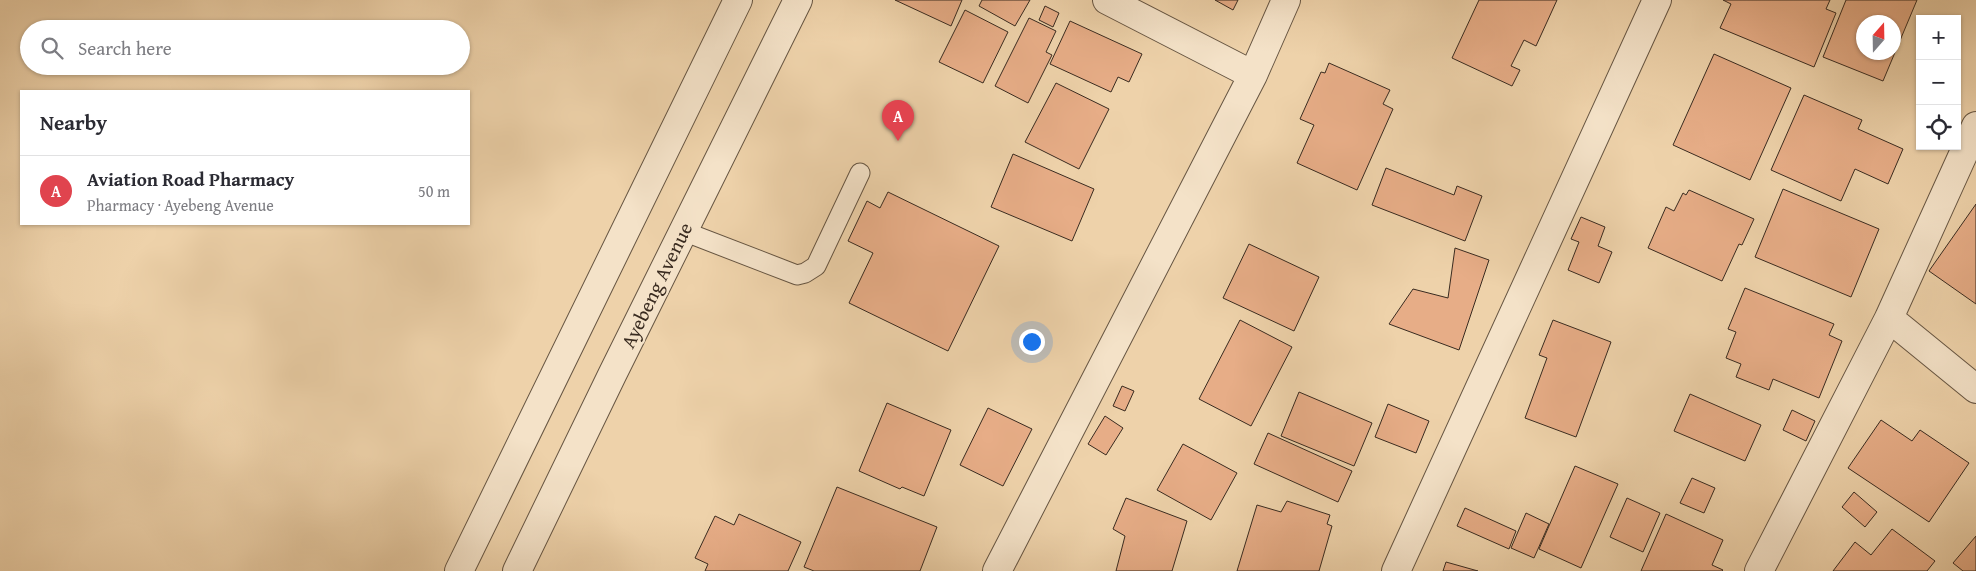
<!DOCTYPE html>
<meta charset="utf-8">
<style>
body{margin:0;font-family:"Gentium Book Plus",serif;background:#f7f7f7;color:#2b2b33}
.controls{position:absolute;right:15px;top:15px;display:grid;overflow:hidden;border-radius:0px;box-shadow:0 1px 4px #0004}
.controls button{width:45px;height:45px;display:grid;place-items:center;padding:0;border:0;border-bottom:1px solid #e1e1e2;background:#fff;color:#2b2b33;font:25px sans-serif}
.compass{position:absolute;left:1856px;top:15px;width:45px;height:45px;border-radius:50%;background:#fff;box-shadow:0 1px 4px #0004;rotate:20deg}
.you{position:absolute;left:1031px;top:341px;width:18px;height:18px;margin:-12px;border:4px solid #fff;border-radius:50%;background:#1a73e8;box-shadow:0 0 0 8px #1a73e833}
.badge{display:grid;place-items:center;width:32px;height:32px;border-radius:50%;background:#8f2418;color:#fff;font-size:16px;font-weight:700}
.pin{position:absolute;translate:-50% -41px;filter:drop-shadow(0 1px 2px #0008)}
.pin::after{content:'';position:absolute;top:26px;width:18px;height:15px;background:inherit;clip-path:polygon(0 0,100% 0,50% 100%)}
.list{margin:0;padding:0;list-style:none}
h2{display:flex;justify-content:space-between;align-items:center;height:65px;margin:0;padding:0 20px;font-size:21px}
h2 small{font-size:16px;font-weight:400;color:#7c7c81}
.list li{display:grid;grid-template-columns:32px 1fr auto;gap:15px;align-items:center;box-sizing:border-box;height:70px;padding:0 20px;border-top:1px solid #e1e1e2}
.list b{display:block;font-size:19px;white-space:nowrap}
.list p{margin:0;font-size:16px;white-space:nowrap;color:#7c7c81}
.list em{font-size:16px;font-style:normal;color:#7c7c81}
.icon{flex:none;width:28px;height:28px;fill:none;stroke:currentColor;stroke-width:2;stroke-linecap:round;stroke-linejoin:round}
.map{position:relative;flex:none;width:1976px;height:571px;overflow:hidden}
.search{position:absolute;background:#fff;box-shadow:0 1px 4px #0004;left:20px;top:20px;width:450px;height:55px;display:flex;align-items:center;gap:12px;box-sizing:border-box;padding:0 18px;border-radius:28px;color:#7c7c81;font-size:19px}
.panel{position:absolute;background:#fff;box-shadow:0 1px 4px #0004;left:20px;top:90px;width:450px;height:135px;border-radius:0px}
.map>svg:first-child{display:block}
.building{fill:#e7ad87;stroke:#392b20;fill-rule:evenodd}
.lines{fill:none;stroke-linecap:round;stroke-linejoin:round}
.service-casing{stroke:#665542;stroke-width:21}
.minor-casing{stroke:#665542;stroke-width:30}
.tertiary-casing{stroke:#665542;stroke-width:30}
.service{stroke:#f4e2c8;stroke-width:19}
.minor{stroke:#f4e2c8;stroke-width:28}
.tertiary{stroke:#f4e2c8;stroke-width:28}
.labels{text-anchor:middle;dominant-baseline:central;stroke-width:4.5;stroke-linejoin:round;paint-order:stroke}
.street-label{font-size:20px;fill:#392b20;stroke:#f4e2c8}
</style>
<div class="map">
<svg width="1976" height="571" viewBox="0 0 1976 571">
<rect width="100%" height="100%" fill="#eed2aa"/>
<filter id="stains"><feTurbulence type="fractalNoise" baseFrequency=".004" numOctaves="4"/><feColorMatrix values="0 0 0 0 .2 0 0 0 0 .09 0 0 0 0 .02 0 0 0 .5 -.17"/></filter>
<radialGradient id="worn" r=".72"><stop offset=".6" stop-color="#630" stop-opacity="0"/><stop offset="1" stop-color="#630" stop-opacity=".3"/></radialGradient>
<path class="building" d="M895,0h67l-11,26z
M982,0h48l-15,26 -36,-20z
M1215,0h23l-5,10z
M1479,0h78l-21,46 -12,-6 -13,26 9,4 -8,16 -60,-28z
M1723,0h107l-4,9 10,4 -22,54 -94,-39 11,-24z
M1846,0h71l-34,81 -60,-24zM1864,22h30v30h-30z
M1045,6l14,7 -6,14 -14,-7z
M965,10l43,22 -25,51 -44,-21z
M1029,18l27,13 -10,21 6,3 -24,48 -33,-17z
M1070,21l72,33 -13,28 -11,-5 -7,15 -61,-28z
M1714,54l77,34 -41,92 -77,-35z
M1329,63l61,27 -7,14 10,5 -36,81 -60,-27 17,-38 -14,-6 21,-47 4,1z
M1056,83l53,26 -30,60 -54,-27z
M1804,95l58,25 -4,9 45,20 -15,35 -33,-15 -14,32 -70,-31z
M1013,154l81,35 -22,52 -81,-34z
M1386,168l68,27 3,-9 25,10 -17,45 -93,-36z
M1783,189l96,40 -28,68 -96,-40z
M1689,190l65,29 -12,26 -3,-1 -17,37 -74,-33 18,-41 8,4 9,-18 3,2z
M888,192l111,54 -51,105 -99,-48 24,-50 -25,-12 19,-40 13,7z
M1976,204v100l-47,-33z
M1581,217l24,10 -7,19 14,6 -13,31 -31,-13 11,-28 -8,-3z
M1249,244l70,33 -25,54 -71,-33z
M1455,248l34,12 -30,90 -70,-26 24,-35 35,9z
M1745,288l89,36 -5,11 13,6 -23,57 -46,-19 -4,11 -33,-13 5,-13 -15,-6 10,-26 -8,-3z
M1240,320l52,27 -41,79 -52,-27z
M1553,320l58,22 -35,95 -51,-19 22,-60 -8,-3z
M1122,386l12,5 -9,20 -12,-5z
M1299,392l73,31 -18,43 -73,-30z
M1690,394l71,31 -16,36 -71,-30z
M887,403l64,27 -27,66 -22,-9 -2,2 -41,-18z
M1388,404l41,17 -13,32 -41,-16z
M988,408l44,21 -29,57 -43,-21z
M1792,410l23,11 -9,20 -23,-11z
M1105,416l18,12 -17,27 -18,-11z
M1881,420l31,21 8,-11 49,33 -40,59 -81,-54z
M1268,433l84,38 -14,31 -84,-38z
M1183,444l54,29 -26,47 -54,-30z
M1575,466l43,18 -37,84 -42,-19z
M1692,478l23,10 -11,25 -24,-10z
M837,487l100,40 -17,44h-106l-10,-4z
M1854,492l23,20 -12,15 -23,-20z
M1126,498l61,23 -15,50h-56l9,-35 -12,-7z
M1627,498l33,15 -17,39 -33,-15z
M1287,501l43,14 -3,9 5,2 -13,45h-82l20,-66 24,7z
M1465,508l51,23 -7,18 -52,-23z
M1526,513l23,11 -15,34 -23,-10z
M739,514l62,28 -13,29h-83l3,-7 -13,-6 20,-42 19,9z
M1666,514l57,26 -11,25 11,5 -1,1h-81z
M1892,529l43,32 -8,10h-94l22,-29 16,13z
M1976,536v35h-13l-10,-8z
M1446,562l32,9h-35z"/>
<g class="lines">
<defs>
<path id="service" d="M683,231l114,44 8,-2 11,-7 44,-93"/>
<path id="minor" d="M1107,0l146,75
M1889,318l87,71
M997,571l256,-496 33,-75
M1396,571l261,-571
M1759,571l130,-253 87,-192"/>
<path id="tertiary" d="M459,571l279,-571
M517,571l95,-196 186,-375"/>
</defs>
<use href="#service" class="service-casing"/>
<use href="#minor" class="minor-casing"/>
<use href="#tertiary" class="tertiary-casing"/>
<use href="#service" class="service"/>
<use href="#minor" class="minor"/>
<use href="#tertiary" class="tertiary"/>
</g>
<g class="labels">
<g class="street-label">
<text transform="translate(656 285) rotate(-64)">Ayebeng Avenue</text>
</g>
</g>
<rect width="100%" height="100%" filter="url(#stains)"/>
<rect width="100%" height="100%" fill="url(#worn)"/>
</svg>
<div class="controls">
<button>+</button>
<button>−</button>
<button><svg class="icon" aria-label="locate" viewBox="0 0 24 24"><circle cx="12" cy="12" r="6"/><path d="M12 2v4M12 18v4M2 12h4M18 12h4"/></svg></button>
</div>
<svg class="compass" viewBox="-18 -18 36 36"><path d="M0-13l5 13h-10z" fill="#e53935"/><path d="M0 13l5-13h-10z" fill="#7c7c81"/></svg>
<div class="you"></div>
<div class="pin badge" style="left:898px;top:141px;background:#e0444e">A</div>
<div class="search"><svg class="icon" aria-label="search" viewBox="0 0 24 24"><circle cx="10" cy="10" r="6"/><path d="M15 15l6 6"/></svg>Search here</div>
<section class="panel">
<h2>Nearby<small></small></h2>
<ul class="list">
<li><span class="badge" style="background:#e0444e">A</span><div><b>Aviation Road Pharmacy</b><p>Pharmacy · Ayebeng Avenue</p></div><em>50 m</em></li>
</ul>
</section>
</div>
